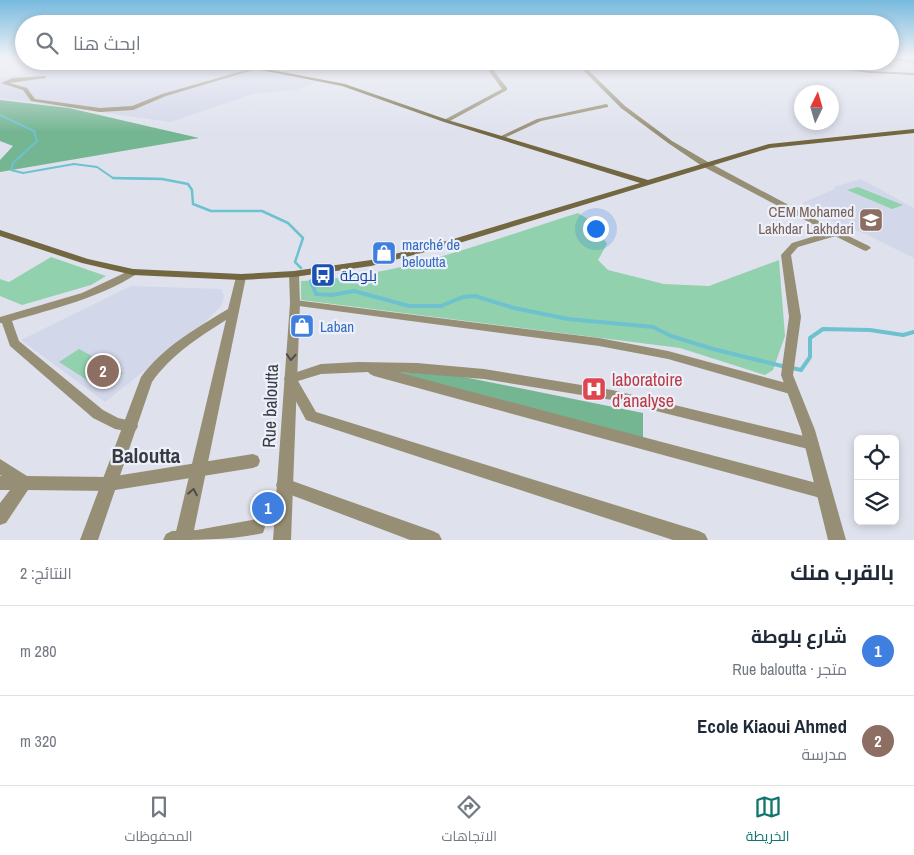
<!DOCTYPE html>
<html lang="ar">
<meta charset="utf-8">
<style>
body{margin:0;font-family:"Archivo Narrow",Cairo,sans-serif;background:#f6f6f7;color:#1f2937;direction:rtl}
.controls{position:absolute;right:15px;bottom:15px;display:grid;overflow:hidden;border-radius:8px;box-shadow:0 2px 8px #0003}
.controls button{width:45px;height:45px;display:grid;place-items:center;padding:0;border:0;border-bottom:1px solid #e0e1e3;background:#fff;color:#1f2937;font:25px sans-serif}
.compass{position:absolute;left:794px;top:85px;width:45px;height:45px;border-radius:50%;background:#fff;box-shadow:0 2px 8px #0003;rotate:5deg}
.you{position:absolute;left:595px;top:228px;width:18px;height:18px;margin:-12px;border:4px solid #fff;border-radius:50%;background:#1a73e8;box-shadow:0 0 0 8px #1a73e833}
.badge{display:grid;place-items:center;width:32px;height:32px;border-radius:50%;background:#0f766e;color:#fff;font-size:16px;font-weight:700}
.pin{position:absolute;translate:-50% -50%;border:2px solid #fff;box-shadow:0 1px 5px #0006}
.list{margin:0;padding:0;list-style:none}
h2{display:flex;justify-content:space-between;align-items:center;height:65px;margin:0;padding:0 20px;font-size:21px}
h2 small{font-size:16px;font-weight:400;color:#747a83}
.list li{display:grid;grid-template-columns:32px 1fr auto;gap:15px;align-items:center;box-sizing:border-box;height:90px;padding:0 20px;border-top:1px solid #e0e1e3}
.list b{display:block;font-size:19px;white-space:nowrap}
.list p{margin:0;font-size:16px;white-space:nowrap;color:#747a83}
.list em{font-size:16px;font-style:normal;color:#747a83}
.icon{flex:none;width:28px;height:28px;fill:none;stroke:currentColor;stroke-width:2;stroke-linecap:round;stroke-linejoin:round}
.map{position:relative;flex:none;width:914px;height:540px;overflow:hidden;direction:ltr}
.search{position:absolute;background:#fff;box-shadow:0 2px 8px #0003;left:15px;right:15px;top:15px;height:55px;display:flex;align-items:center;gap:12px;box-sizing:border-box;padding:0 18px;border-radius:28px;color:#747a83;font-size:19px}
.sheet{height:245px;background:#fff}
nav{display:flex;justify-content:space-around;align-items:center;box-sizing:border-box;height:70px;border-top:1px solid #e0e1e3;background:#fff;font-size:14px;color:#747a83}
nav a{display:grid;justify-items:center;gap:2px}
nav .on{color:#0f766e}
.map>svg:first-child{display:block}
.built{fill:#d2d7e9}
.green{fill:#92d1ae}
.forest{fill:#74b592}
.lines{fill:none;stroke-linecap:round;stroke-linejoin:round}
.stream-far2{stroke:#6ec2cf;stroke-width:2}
.stream-far1{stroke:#6ec2cf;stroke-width:2.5}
.stream{stroke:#6ec2cf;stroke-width:4}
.minor{fill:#978f75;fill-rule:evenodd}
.tertiary{fill:#978f75;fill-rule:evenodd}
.secondary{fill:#726741;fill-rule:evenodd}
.oneway{stroke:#4d4c4b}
.labels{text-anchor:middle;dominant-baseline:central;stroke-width:4.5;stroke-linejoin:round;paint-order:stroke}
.education-label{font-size:15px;fill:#785e54;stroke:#ecf0fb;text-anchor:end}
.shop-label{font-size:15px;fill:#366cbe;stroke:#ecf0fb;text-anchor:start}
.transit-label{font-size:15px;fill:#164399;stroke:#ecf0fb;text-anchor:start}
.near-health-label{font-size:18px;fill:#be3a42;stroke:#ecf0fb;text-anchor:start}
.near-street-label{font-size:18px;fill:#3a3b40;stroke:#ecf0fb}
.near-quarter-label{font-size:21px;font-weight:bold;fill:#3a3b40;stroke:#ecf0fb}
</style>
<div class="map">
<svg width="914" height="540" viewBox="0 0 914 540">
<rect width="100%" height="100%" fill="#dfe2ed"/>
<path class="built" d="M76,61h133l108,21 -21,8 -44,4 -81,28 -171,-24v-19z
M861,179l53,29v50l-49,-24 -40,-16 -23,-15 33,-14 -1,-2z
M131,286l90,3 3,7 -3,10 -19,19 -97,77 -84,-62z"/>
<path class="green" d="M858,187l45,18 -11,4 -45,-19z
M578,213l21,13v5l8,13 -9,16 10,10 56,14 45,2 70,-26 6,76 -12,34 -8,5 -85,-27 -379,-48v-19c95,-3 187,-40 277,-68z
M51,257l55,19 -15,9 -69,20 -22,-9v-17l9,3z
M79,349l44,24 -22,16 -42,-27z"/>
<path class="forest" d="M0,100l69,8 130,30 -199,34v-12l13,-14 -13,-5z
M384,371l75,5 184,37v25z"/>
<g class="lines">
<path class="stream-far2" d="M0,115l34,16 3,10 -24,22 -2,7 12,3 51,-9 23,3 16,11 50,1"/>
<path class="stream-far1" d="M113,178l49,1 26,5 4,6 1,14 18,7h51l26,12 15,15 -8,24 6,6"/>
<path class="stream" d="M311,281l5,13 16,1 22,-4 55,15h32l22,-9 12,-1 39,12 54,11 85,8 18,9 42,13 73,18
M792,368l9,2 9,-13v-19l13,-9 47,1 33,5 11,-3"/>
<path class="minor" d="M890,57l24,4v2l-24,-4z
M503,61h5l-14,10 13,17v2l-59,32h-4v-2l58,-31 -13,-18z
M574,61h5l46,45 47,35 36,21v4h-6l-34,-23 -47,-35z
M812,63l58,8 44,2v2l-44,-2 -60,-8z
M253,68l4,1 -91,27 -33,14 -33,2 -69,-11 -8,-11 -22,-7 12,-5 33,-2v2l-37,5 18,5 8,11 65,9 32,-2 30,-12z
M606,104l2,1v2l-67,14 -39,18 -5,-1 40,-19z
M836,230l33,16 2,2 -5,3 -3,-1 -30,-15 -2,-2 2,-2z
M133,269l4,1 1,2 -1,2c-39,24 -81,34 -125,47l7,20 84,69 15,8 18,4 2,4 -2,4 -5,2 -16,-3 -22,-11 -83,-72 -8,-23h-2v-6l82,-24z
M295,300l304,38 69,13 122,33 5,1 2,4 -2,4 -5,1 -122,-35 -69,-13 -308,-41 -1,-2z
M358,362l59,1 67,6 128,21 200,48 5,2 2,4 -2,4 -5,2 -200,-50 -128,-21 -87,-7 427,113 6,2 2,5 -2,5 -6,2 -450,-123 -4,-2 -2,-2 -47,2 -23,7 18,31 383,119 6,3 3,6h-35l-367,-120 -22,-41 1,-3 36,-12z
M253,454l5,2 2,5 -2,5 -5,2 -144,23 -81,-1 -22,33 -6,2v-22l10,-13h-10v-14h2l-2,-1v-16l27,17 82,1z
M284,478l149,53 6,3 3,6h-32l-132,-50 -2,-5 2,-5z
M257,519l6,2 2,6 -2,6c-30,7 -67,7 -100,7l3,-6 6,-3 25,-1z"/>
<path class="tertiary" d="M702,162h6l133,71 -2,2 -41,12 -7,8 10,62 -8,58 22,55 31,110h-18l-27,-110 -20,-55 8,-58 -8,-62 11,-12 36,-11 -126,-66z
M294,271l5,3 1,29 -9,237h-18l17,-237 -1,-29z
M241,274l5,3 -54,263h-18l52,-220c-27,17 -55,35 -74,62l-54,158h-18l61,-163c23,-31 56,-49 87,-68l8,-32z"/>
<path class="secondary" d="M214,61h11l120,23 103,36 200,60 121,-36 145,-15v4l-144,15 -314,96 -85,22 -77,11 -53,3 -108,-5 -51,-12 -82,-27v-6l88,29 45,10 108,5 53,-3 77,-11 79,-20 190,-57 -196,-61 -102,-36z"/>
</g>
<defs><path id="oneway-chevron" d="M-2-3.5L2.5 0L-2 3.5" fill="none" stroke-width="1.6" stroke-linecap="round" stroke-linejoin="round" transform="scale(1.25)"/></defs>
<g class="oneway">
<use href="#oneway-chevron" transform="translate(291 357) rotate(94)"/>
<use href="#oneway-chevron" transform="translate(193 492) rotate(-79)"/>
</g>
<linearGradient id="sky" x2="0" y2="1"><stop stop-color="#77bade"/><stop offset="0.43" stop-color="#f1f2f7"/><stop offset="1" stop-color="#f1f2f7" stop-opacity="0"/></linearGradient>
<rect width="914" height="133" fill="url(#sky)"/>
<defs>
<symbol id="school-square" viewBox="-11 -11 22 22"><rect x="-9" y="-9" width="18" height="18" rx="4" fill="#8d6e63" stroke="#ecf0fb"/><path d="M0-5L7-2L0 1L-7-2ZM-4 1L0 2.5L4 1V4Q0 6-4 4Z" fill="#fff"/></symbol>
<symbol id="shop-square" viewBox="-11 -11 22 22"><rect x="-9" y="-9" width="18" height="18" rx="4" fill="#3f7fe0" stroke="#ecf0fb"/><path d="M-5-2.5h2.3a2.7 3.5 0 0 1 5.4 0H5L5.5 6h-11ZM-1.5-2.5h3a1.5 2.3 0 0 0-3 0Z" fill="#fff"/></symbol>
<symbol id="bus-square" viewBox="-11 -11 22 22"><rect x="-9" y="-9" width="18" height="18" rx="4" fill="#1a4fb4" stroke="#ecf0fb"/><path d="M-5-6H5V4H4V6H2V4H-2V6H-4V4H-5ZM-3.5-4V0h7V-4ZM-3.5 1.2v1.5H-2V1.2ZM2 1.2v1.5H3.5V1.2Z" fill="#fff"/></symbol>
<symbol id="hospital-square" viewBox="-11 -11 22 22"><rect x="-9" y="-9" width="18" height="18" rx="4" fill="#e0444e" stroke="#ecf0fb"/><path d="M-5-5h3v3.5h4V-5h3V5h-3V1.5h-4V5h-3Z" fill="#fff"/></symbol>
</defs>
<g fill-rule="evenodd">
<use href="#school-square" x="857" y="206" width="28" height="28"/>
<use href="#shop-square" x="370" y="239" width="28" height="28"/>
<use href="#bus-square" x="309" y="261" width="28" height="28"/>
<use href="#shop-square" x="288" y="312" width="28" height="28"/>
<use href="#hospital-square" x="580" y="375" width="28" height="28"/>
</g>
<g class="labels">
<g class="education-label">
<text x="854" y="211">CEM Mohamed<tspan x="854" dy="17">Lakhdar Lakhdari</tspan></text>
</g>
<g class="shop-label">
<text x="402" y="244">marché de<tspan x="402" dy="17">beloutta</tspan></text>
<text x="320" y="326">Laban</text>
</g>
<g class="transit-label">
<text x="340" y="275">بلوطة</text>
</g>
<g class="near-health-label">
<text x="612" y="379">laboratoire<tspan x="612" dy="21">d'analyse</tspan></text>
</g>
<g class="near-street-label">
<text transform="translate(270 406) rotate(-88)">Rue baloutta</text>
</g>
<g class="near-quarter-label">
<text x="146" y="455">Baloutta</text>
</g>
</g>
</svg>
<div class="controls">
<button><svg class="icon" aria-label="locate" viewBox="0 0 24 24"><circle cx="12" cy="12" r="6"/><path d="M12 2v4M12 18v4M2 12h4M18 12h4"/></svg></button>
<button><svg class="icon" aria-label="layers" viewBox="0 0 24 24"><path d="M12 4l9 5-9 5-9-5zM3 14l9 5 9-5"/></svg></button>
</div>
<svg class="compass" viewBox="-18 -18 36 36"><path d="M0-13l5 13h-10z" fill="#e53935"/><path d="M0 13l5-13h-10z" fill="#747a83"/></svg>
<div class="you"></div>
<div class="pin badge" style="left:268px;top:508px;background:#3f7fe0">1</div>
<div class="pin badge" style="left:103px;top:371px;background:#8d6e63">2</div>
<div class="search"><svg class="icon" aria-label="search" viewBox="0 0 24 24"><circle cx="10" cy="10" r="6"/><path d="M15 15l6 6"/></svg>ابحث هنا</div>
</div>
<section class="sheet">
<h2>بالقرب منك<small>النتائج: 2</small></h2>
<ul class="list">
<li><span class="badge" style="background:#3f7fe0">1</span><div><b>شارع بلوطة</b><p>متجر · Rue baloutta</p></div><em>280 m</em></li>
<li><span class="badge" style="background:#8d6e63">2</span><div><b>Ecole Kiaoui Ahmed</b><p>مدرسة</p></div><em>320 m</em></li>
</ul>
</section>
<nav>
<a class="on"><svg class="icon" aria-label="map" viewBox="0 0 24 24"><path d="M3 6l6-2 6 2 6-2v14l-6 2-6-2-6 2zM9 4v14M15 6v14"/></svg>الخريطة</a>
<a><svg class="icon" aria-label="directions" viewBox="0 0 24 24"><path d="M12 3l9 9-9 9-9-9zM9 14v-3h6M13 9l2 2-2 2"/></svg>الاتجاهات</a>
<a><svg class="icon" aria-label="saved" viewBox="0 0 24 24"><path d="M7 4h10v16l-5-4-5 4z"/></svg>المحفوظات</a>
</nav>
